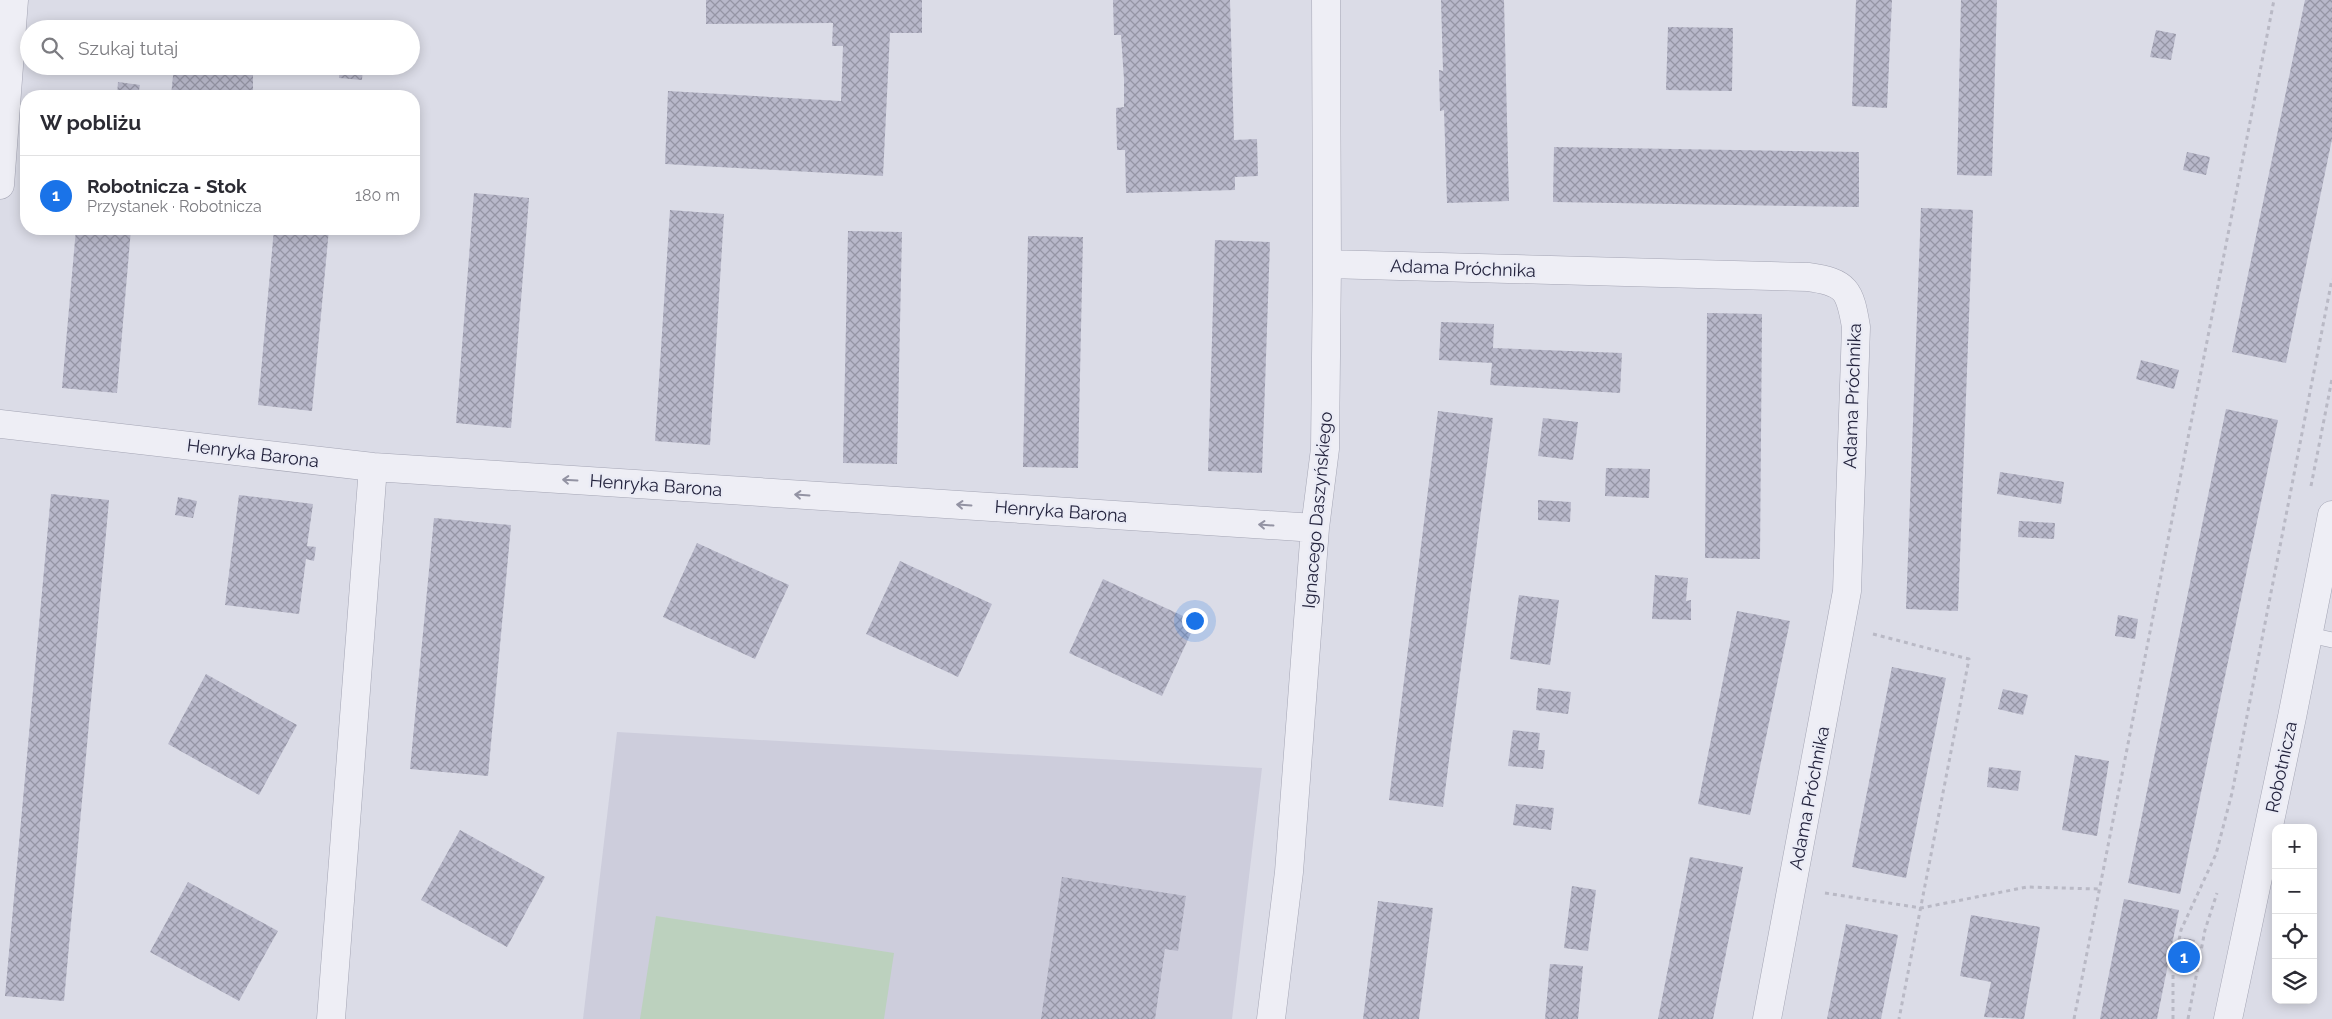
<!DOCTYPE html>
<html lang="pl">
<meta charset="utf-8">
<style>
body{margin:0;font-family:Raleway,sans-serif;background:#f7f7f7;color:#2b2b33}
.controls{position:absolute;right:15px;bottom:15px;display:grid;overflow:hidden;border-radius:10px;box-shadow:0 2px 12px #0003}
.controls button{width:45px;height:45px;display:grid;place-items:center;padding:0;border:0;border-bottom:1px solid #e1e1e2;background:#fff;color:#2b2b33;font:25px sans-serif}
.you{position:absolute;left:1194px;top:620px;width:18px;height:18px;margin:-12px;border:4px solid #fff;border-radius:50%;background:#1a73e8;box-shadow:0 0 0 8px #1a73e833}
.badge{display:grid;place-items:center;width:32px;height:32px;border-radius:50%;background:#1a73e8;color:#fff;font-size:16px;font-weight:700}
.pin{position:absolute;translate:-50% -50%;border:2px solid #fff;box-shadow:0 1px 5px #0006}
.list{margin:0;padding:0;list-style:none}
h2{display:flex;justify-content:space-between;align-items:center;height:65px;margin:0;padding:0 20px;font-size:21px}
h2 small{font-size:16px;font-weight:400;color:#7c7c81}
.list li{display:grid;grid-template-columns:32px 1fr auto;gap:15px;align-items:center;box-sizing:border-box;height:80px;padding:0 20px;border-top:1px solid #e1e1e2}
.list b{display:block;font-size:19px;white-space:nowrap}
.list p{margin:0;font-size:16px;white-space:nowrap;color:#7c7c81}
.list em{font-size:16px;font-style:normal;color:#7c7c81}
.icon{flex:none;width:28px;height:28px;fill:none;stroke:currentColor;stroke-width:2;stroke-linecap:round;stroke-linejoin:round}
.map{position:relative;flex:none;width:2332px;height:1019px;overflow:hidden}
.search{position:absolute;background:#fff;box-shadow:0 2px 12px #0003;left:20px;top:20px;width:400px;height:55px;display:flex;align-items:center;gap:12px;box-sizing:border-box;padding:0 18px;border-radius:28px;color:#7c7c81;font-size:19px}
.panel{position:absolute;background:#fff;box-shadow:0 2px 12px #0003;left:20px;top:90px;width:400px;height:145px;border-radius:20px}
.map>svg:first-child{display:block}
.built{fill:#cdcddc}
.grass{fill:#bcd1be}
.building{fill:url(#building-cross-hatch)}
.lines{fill:none;stroke-linecap:round;stroke-linejoin:round}
.lane-casing{stroke:#a4a5b4;stroke-width:16}
.street-casing{stroke:#a4a5b4;stroke-width:29}
.path{stroke:#b9b9c5;stroke-width:3;stroke-dasharray:4 4;stroke-linecap:butt}
.lane{stroke:#eeeef5;stroke-width:15}
.street{stroke:#eeeef5;stroke-width:28}
.oneway{stroke:#9393a3}
.labels{text-anchor:middle;dominant-baseline:central;stroke-width:4.5;stroke-linejoin:round;paint-order:stroke}
.street-label{font-size:18px;fill:#24243e;stroke:#eaebf5}
</style>
<div class="map">
<svg width="2332" height="1019" viewBox="0 0 2332 1019">
<defs>
<pattern id="building-cross-hatch" width="8" height="8" patternUnits="userSpaceOnUse" patternTransform="scale(1.25)"><rect width="8" height="8" fill="#b8b8ca"/><path d="M0 0l8 8M0 8l8-8" fill="none" stroke="#9595a5"/></pattern>
</defs>
<rect width="100%" height="100%" fill="#dbdce7"/>
<path class="built" d="M617,732l645,36 -30,251h-649z"/>
<path class="grass" d="M656,916l238,37 -10,66h-244z"/>
<path class="building" d="M706,0h216v33h-32l-7,143 -218,-12 3,-73 173,10 2,-55h-11l1,-23 -127,1z
M1113,0h117l4,140 23,-1 1,37 -23,1v13l-109,3 -1,-43h-8l-1,-42 8,-1v-28l-3,-44h-7z
M1441,0h63l5,201 -62,2 -3,-93 -4,1 -1,-41 4,1z
M1856,0h36l-5,108 -35,-2z
M1961,0h36l-5,176 -35,-1z
M2305,0h27v139l-46,224 -54,-11z
M1668,27l65,1 -1,63 -66,-1z
M2156,30l20,4 -5,26 -21,-3z
M174,66h79v27l16,1v2h-98z
M340,66h23l-1,14 -23,-2z
M118,82l22,3 -2,11h-21z
M1554,147l305,5v55l-306,-5z
M2187,152l23,5 -4,18 -23,-5z
M474,193l55,5 -18,230 -55,-5z
M1921,208l52,2 -15,401 -52,-2z
M670,210l54,4 -14,231 -55,-4z
M76,229h55l-14,164 -55,-5z
M274,229h55l-17,182 -54,-6z
M848,231l54,1 -5,232 -54,-1z
M1028,236l55,1 -5,231 -55,-1z
M1215,240l55,2 -8,231 -54,-2z
M1707,313l55,1 -2,245 -55,-1z
M1441,322l53,2 -1,24 129,5 -2,40 -130,-8 2,-22 -53,-3z
M2141,360l38,10 -5,19 -38,-10z
M2226,409l52,11 -98,474 -52,-11z
M1438,411l55,7 -50,389 -54,-7z
M1543,418l35,4 -5,38 -35,-4z
M1606,468l44,1 -1,29 -44,-2z
M2000,472l64,10 -3,22 -64,-10z
M51,494l58,6 -45,501 -59,-5z
M239,495l74,9 -6,42 9,1 -2,14 -8,-2 -7,55 -74,-9z
M178,497l19,4 -4,17 -18,-3z
M1538,500l33,2 -1,20 -32,-2z
M434,518l77,7 -23,251 -78,-7z
M2019,521l36,2 -1,16 -36,-2z
M697,543l92,42 -34,74 -92,-42z
M900,561l92,43 -34,73 -92,-43z
M1655,575l33,3 -2,23 5,-1v20l-39,-1z
M1103,579l93,43 -34,74 -93,-43z
M1519,595l40,5 -9,65 -40,-6z
M1737,611l53,10 -40,194 -52,-11z
M2118,615l20,4 -3,20 -20,-3z
M1892,667l54,11 -40,200 -54,-11z
M206,674l91,51 -38,70 -91,-51z
M1538,688l33,4 -3,22 -32,-4z
M2003,689l25,6 -5,20 -25,-6z
M1513,730l27,3 -2,17h7l-2,19 -35,-3z
M2075,755l34,6 -12,75 -35,-6z
M1989,767l32,4 -3,20 -31,-4z
M1516,804l38,4 -3,22 -38,-5z
M460,830l85,47 -38,70 -86,-47z
M1690,857l53,10 -30,152h-55z
M1062,877l124,19 -8,55 -13,-2 -10,70h-114z
M188,882l90,49 -39,70 -89,-49z
M1572,886l24,4 -8,61 -24,-3z
M2124,899l55,11 -22,109h-57z
M1378,901l55,7 -14,111h-56z
M1971,915l69,12 -16,92 -40,-2 7,-35 -31,-6z
M1846,924l52,11 -17,84h-54z
M2184,938l11,2 -8,33 -10,-2z
M1550,964l33,2 -5,53h-33z"/>
<g class="lines">
<defs>
<path id="lane" d="M2309,635l23,5"/>
<path id="street" d="M0,185l14,-185
M1327,264l481,13c39,5 42,14 48,50l-9,264 -80,428
M0,424l373,43 942,61
M331,1019l42,-552
M1271,1019l18,-147 26,-344 10,-79 2,-185 -1,-264
M2228,1019l64,-302 40,-202"/>
</defs>
<use href="#lane" class="lane-casing"/>
<use href="#street" class="street-casing"/>
<path class="path" d="M2311,486l21,-107
M1873,634l96,25 -70,360
M1825,893l96,15 106,-21 72,2
M2074,1019l200,-1019
M2173,1019v-48l8,-41 35,-76 16,-61 100,-514
M2188,1019l17,-89 12,-37"/>
<use href="#lane" class="lane"/>
<use href="#street" class="street"/>
</g>
<defs><path id="oneway-shaft" d="M-6 0H5M1.5-3L5.5 0L1.5 3" fill="none" stroke-width="1.6" stroke-linecap="round" stroke-linejoin="round" transform="scale(1.25)"/></defs>
<g class="oneway">
<use href="#oneway-shaft" transform="translate(570 480) rotate(-177)"/>
<use href="#oneway-shaft" transform="translate(802 495) rotate(-176)"/>
<use href="#oneway-shaft" transform="translate(964 505) rotate(-176)"/>
<use href="#oneway-shaft" transform="translate(1266 525) rotate(-176)"/>
</g>
<g class="labels">
<g class="street-label">
<text transform="translate(1463 268) rotate(2)">Adama Próchnika</text>
<text transform="translate(1852 396) rotate(-88)">Adama Próchnika</text>
<text transform="translate(253 453) rotate(7)">Henryka Barona</text>
<text transform="translate(656 485) rotate(4)">Henryka Barona</text>
<text transform="translate(1317 510) rotate(-85)">Ignacego Daszyńskiego</text>
<text transform="translate(1061 511) rotate(4)">Henryka Barona</text>
<text transform="translate(2281 767) rotate(-78)">Robotnicza</text>
<text transform="translate(1809 798) rotate(-79)">Adama Próchnika</text>
</g>
</g>
</svg>
<div class="controls">
<button>+</button>
<button>−</button>
<button><svg class="icon" aria-label="locate" viewBox="0 0 24 24"><circle cx="12" cy="12" r="6"/><path d="M12 2v4M12 18v4M2 12h4M18 12h4"/></svg></button>
<button><svg class="icon" aria-label="layers" viewBox="0 0 24 24"><path d="M12 4l9 5-9 5-9-5zM3 14l9 5 9-5"/></svg></button>
</div>
<div class="you"></div>
<div class="pin badge" style="left:2184px;top:957px">1</div>
<div class="search"><svg class="icon" aria-label="search" viewBox="0 0 24 24"><circle cx="10" cy="10" r="6"/><path d="M15 15l6 6"/></svg>Szukaj tutaj</div>
<section class="panel">
<h2>W pobliżu<small></small></h2>
<ul class="list">
<li><span class="badge">1</span><div><b>Robotnicza - Stok</b><p>Przystanek · Robotnicza</p></div><em>180 m</em></li>
</ul>
</section>
</div>
